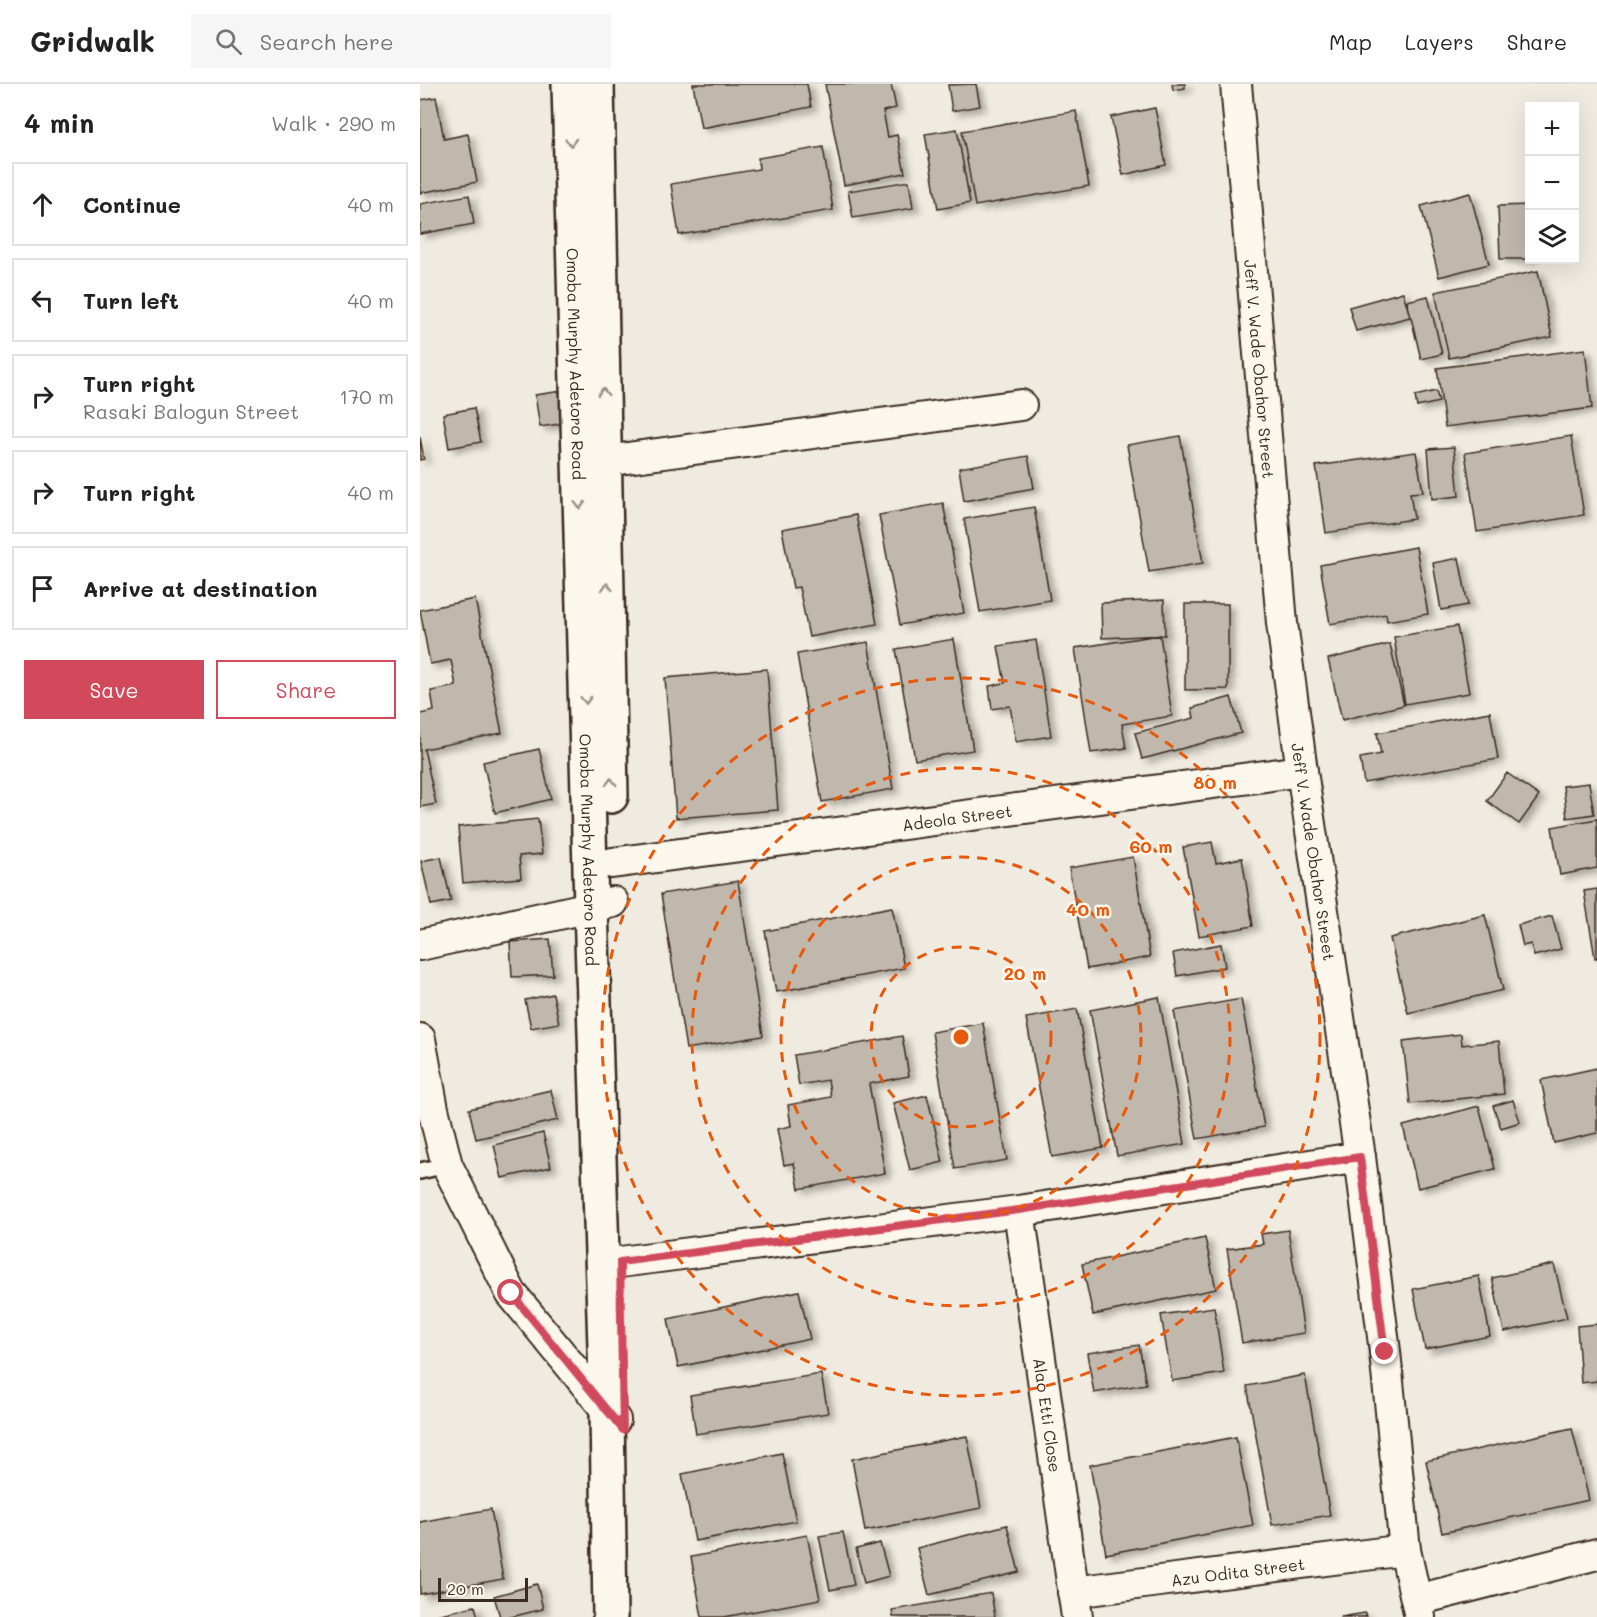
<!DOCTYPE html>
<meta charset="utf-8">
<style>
body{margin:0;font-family:Mali,sans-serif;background:#f6f6f6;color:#222}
.controls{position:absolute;right:18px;top:18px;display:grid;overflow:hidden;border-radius:0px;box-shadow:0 6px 24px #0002}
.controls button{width:54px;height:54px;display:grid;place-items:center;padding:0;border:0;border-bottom:2px solid #e0e0e0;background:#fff;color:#222;font:30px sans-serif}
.scale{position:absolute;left:18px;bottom:15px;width:90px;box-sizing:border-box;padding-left:6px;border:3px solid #3b2a1e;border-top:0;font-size:16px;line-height:21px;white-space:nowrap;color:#3b2a1e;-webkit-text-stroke:4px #fbf7ec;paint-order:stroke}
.stop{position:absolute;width:18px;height:18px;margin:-14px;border:4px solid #d1495b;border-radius:50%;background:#fff}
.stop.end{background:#d1495b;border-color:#fff;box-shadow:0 2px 6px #0008}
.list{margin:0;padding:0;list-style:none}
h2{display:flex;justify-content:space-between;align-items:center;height:78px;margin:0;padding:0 24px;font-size:26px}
h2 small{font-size:20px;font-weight:400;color:#767676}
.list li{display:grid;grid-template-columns:39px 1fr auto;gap:18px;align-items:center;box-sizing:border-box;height:84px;margin:0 12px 12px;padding:0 12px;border:2px solid #e0e0e0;border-radius:0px}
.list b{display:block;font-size:22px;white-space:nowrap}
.list p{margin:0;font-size:20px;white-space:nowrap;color:#767676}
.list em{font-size:20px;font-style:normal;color:#767676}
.actions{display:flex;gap:12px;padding:18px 24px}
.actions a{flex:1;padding:14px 0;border:2px solid #d1495b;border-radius:0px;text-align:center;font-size:21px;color:#d1495b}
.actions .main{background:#d1495b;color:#fff}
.icon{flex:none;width:33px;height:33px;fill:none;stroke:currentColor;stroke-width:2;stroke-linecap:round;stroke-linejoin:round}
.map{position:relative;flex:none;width:1177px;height:1533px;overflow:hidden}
header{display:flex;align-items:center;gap:36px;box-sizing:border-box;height:84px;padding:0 30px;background:#fff;border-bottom:2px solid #e0e0e0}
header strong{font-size:28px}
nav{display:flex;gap:33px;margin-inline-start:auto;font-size:21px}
.search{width:420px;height:54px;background:#f6f6f6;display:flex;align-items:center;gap:15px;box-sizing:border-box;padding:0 21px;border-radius:0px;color:#767676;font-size:22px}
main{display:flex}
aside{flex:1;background:#fff}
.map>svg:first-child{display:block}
.building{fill:#c0b8ad;stroke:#3b2a1e;stroke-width:1.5;filter:url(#shadow)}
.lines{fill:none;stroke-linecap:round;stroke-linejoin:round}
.lane-casing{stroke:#3b2a1e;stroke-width:20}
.street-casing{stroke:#3b2a1e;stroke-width:34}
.secondary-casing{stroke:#3b2a1e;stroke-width:38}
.lane{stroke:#fbf7ec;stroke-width:15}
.street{stroke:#fbf7ec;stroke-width:30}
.secondary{stroke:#fbf7ec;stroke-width:33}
.oneway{stroke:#9b9085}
.route{stroke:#d1495b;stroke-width:8}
.ring{fill:none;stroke:#e8590c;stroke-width:3;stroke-dasharray:10 8}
.labels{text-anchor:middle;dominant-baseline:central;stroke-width:5;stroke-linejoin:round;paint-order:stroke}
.street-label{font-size:16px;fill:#3b2a1e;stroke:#fbf7ec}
.centre{fill:#e8590c;stroke:#fbf7ec;stroke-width:3}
.ring-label{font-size:18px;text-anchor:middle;font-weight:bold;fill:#e8590c;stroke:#fbf7ec;stroke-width:5;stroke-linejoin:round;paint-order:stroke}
</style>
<header>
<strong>Gridwalk</strong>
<div class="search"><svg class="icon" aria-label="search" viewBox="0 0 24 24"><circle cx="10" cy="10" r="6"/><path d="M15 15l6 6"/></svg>Search here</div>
<nav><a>Map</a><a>Layers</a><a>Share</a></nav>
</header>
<main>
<aside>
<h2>4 min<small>Walk · 290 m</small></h2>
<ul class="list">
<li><svg class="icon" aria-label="ahead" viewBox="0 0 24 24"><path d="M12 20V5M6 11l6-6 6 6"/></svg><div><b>Continue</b></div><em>40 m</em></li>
<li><svg class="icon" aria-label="left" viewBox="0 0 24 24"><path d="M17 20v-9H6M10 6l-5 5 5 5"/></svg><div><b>Turn left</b></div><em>40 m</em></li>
<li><svg class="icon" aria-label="right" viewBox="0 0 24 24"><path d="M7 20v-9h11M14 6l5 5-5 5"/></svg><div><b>Turn right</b><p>Rasaki Balogun Street</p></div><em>170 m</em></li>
<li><svg class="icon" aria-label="right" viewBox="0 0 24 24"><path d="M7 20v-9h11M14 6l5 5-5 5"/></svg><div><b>Turn right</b></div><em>40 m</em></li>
<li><svg class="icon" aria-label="arrive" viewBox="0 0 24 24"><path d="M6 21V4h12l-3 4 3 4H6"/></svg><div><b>Arrive at destination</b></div></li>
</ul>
<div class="actions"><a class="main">Save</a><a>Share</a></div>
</aside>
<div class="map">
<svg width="1177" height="1533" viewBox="0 0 1177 1533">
<defs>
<filter id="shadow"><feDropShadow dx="6" dy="4" stdDeviation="3" flood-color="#0004"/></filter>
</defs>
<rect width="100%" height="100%" fill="#f0ebe0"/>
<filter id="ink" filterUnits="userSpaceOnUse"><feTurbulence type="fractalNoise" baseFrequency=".0167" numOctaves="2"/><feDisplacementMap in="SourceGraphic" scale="12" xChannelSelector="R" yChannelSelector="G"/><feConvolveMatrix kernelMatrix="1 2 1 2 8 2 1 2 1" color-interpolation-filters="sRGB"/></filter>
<g filter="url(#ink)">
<path class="building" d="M273,0h114l4,23 -110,21z
M405,0h66l5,24 -13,3 5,26 9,-2 8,38 -61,12z
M556,0l4,22 -28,5 -4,-26z
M752,0h13v4l-12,2z
M16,13l8,42 24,-5 9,48 -57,11v-93z
M735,24l11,57 -43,10 -12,-58z
M656,27l13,75 -114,20 -13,-75z
M537,45l13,74 -32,6 -13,-75z
M403,63l10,63 -154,25 -8,-51 88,-15 -1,-11z
M489,97l4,27 -60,10 -5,-27z
M1050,109l19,71 -50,13 -18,-71z
M49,111l5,29 -54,10v-30z
M1110,121v54h-30l-2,-53z
M1118,187l14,66 -103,21 -14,-66z
M983,208l7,25 -54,14 -7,-24z
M1008,212l14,58 -21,5 -14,-58z
M1165,265l7,59 -147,19 -8,-59z
M142,307l4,32 -26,4 -5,-32z
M1016,307l3,11 -22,5 -2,-11z
M54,324l7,34 -32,6 -6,-34z
M760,352l23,127 -54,9 -22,-127z
M1151,352l13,79 -107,17 -12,-79z
M0,353l4,22 -4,1z
M1034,363l5,49 -27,3 -4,-50z
M996,368l7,40 -13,1 4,26 -88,14 -10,-67z
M608,372l6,32 -70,13 -5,-33z
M523,419l21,110 -64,12 -21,-110z
M614,423l16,93 -70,12 -16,-93z
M436,431l21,109 -68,13 -10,-50 -6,1 -11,-59z
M996,463l12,67 -41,7 -1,-7 -56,10 -10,-59z
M1039,474l9,47 -27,5 -8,-47z
M55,515l27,134 -78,16 12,55 -16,3v-93l14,-3 -3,-20 25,-5 -5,-26 -21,4 -10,-54z
M744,516l1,35 -63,3 -1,-35z
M765,520h43v85l-43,1z
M1037,542l12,67 -64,11 -11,-67z
M740,551l12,81 -50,8 4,24 -35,5 -16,-105z
M534,555l19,111 -58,10 -19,-111z
M616,556l15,96 -35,6 -6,-36 -18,3 -3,-23 16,-3 -7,-37z
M448,558l25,147 -71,13 -25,-148z
M970,560l14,61 -62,15 -14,-61z
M347,585l11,141 -102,8 -11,-140z
M811,613l10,36 -99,26 -7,-26 59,-15 -2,-10z
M1070,628l8,47 -134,24 -4,-25 21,-4 -4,-21z
M119,665l12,50 -56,14 -12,-51z
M1087,689l32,23 -20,28 -32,-23z
M1169,699l5,31 -27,4 -4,-32z
M118,735l4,35 -23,2 2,22 -58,5 -5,-56z
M1177,735v49l-37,7 -8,-48z
M792,758l4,21 26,-5 11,68 -54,10 -16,-89z
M21,773l10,44 -20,4 -10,-44z
M713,773l17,100 -63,12 -18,-101z
M318,797l25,155 -77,13 -25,-155z
M1177,805v69h-2l-11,-67z
M472,823l12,61 -128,24 -11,-61z
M1065,831l18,75 -95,23 -18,-75z
M1132,832l9,33 -27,7 -3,-12 -8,2 -5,-21z
M130,855l3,36 -41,2 -2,-35z
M801,860l4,23 -48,9 -4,-23z
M133,910l6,29 -28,5 -6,-28z
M739,913l26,147 -68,12 -27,-146z
M821,915l23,128 -67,12 -23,-128z
M657,925l26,139 -51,9 -26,-139z
M563,939l24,137 -52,9 -23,-137z
M1041,950l1,11 37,-4 5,53 -94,10 -7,-63z
M482,952l7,40 -40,8 16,89 -86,16 -5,-26 -10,2 -7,-36 14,-3 -3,-21 43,-8 -3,-17 -29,5 -5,-30z
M1177,984v65l-43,10 -13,-63z
M131,1006l7,30 -82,19 -7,-30z
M507,1011l16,67 -33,8 -17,-67z
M1093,1016l7,22 -19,6 -8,-22z
M1059,1022l16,63 -77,19 -15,-62z
M123,1049l8,34 -49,11 -8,-33z
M868,1146l16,103 -62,10 -15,-94 36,-5 -2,-10z
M785,1154l11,51 -123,26 -11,-51z
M1134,1180l13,54 -63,14 -12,-54z
M1059,1192l11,60 -65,13 -12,-60z
M379,1207l11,48 -132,28 -10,-48z
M794,1223l10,66 -52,8 -11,-66z
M1177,1240v57l-16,2 -4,-57z
M719,1261l7,39 -52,9 -7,-40z
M401,1290l7,39 -132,21 -6,-39z
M885,1291l25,140 -58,10 -25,-139z
M1152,1344l17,72 -147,33 -16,-72z
M547,1352l14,72 -116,23 -13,-72z
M816,1353l17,88 -147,29 -16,-89z
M362,1369l14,68 -101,20 -13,-67z
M71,1425l12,70 -83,15v-72z
M587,1441l12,47 -90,23 -12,-47z
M423,1448l11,53 -24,5 -11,-54z
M387,1451l13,64 -96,18h-22l-11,-60z
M460,1459l9,33 -25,7 -8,-34z
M117,1500l6,25 -32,8h-11l-6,-21z
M571,1509l4,24h-102l-1,-7z
M55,1522l3,11h-50z
M945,1529l1,4h-26z"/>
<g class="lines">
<defs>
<path id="lane" d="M0,1087l27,-6"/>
<g id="street">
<path id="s1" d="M816,0l46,539 20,148 58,386 25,195 20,198 15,67"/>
<path d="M185,377l416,-56"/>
<path id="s2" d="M192,779l690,-92"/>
<path d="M0,861l193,-43"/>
<path d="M0,955l13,70 14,56 64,128 104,127"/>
<path id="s3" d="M599,1127l58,406"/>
<path d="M200,1178l399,-51 341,-54"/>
<path id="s4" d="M653,1508l332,-42"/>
<path d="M997,1516l180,-46"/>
</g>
<g id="secondary">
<path id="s5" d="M149,0l22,823 16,503 3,207"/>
<path d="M177,0l14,712"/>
</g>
</defs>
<use href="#lane" class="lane-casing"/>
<use href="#street" class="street-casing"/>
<use href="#secondary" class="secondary-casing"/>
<use href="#lane" class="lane"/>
<use href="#street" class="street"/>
<use href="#secondary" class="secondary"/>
</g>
<defs><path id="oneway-chevron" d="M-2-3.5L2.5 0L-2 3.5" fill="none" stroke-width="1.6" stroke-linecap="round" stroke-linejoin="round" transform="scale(1.5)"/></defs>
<g class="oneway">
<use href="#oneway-chevron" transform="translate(151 58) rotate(88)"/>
<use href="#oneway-chevron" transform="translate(183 308) rotate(-91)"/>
<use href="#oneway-chevron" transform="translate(160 421) rotate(88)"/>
<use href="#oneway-chevron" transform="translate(187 503) rotate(-91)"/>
<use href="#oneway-chevron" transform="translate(166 616) rotate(88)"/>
<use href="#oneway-chevron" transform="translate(191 698) rotate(-91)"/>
</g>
</g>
<g class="lines" filter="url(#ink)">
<path class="route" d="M91,1209l112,137 -3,-168 399,-52 341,-53 25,195"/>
</g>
<g class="ring">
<circle cx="541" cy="953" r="90"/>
<circle cx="541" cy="953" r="180"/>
<circle cx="541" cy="953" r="269"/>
<circle cx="541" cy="953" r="359"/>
</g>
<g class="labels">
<g class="street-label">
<text stroke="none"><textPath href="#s5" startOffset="280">Omoba Murphy Adetoro Road</textPath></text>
<text stroke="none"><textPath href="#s1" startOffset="286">Jeff V. Wade Obahor Street</textPath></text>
<text stroke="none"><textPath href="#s2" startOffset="348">Adeola Street</textPath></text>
<text stroke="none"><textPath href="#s5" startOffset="766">Omoba Murphy Adetoro Road</textPath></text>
<text stroke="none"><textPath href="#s1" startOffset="772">Jeff V. Wade Obahor Street</textPath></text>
<text stroke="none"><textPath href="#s3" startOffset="206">Alao Etti Close</textPath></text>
<text stroke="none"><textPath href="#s4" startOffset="166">Azu Odita Street</textPath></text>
</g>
</g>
<circle cx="541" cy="953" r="9" class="centre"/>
<g class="ring-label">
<text x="795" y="705">80 m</text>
<text x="731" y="769">60 m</text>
<text x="668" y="832">40 m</text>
<text x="605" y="896">20 m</text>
</g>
</svg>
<div class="controls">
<button>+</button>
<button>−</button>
<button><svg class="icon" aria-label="layers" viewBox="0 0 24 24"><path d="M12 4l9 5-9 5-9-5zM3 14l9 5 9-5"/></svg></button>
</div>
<div class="scale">20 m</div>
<div class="stop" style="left:91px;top:1209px"></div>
<div class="stop end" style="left:965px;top:1268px"></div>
</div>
</main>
